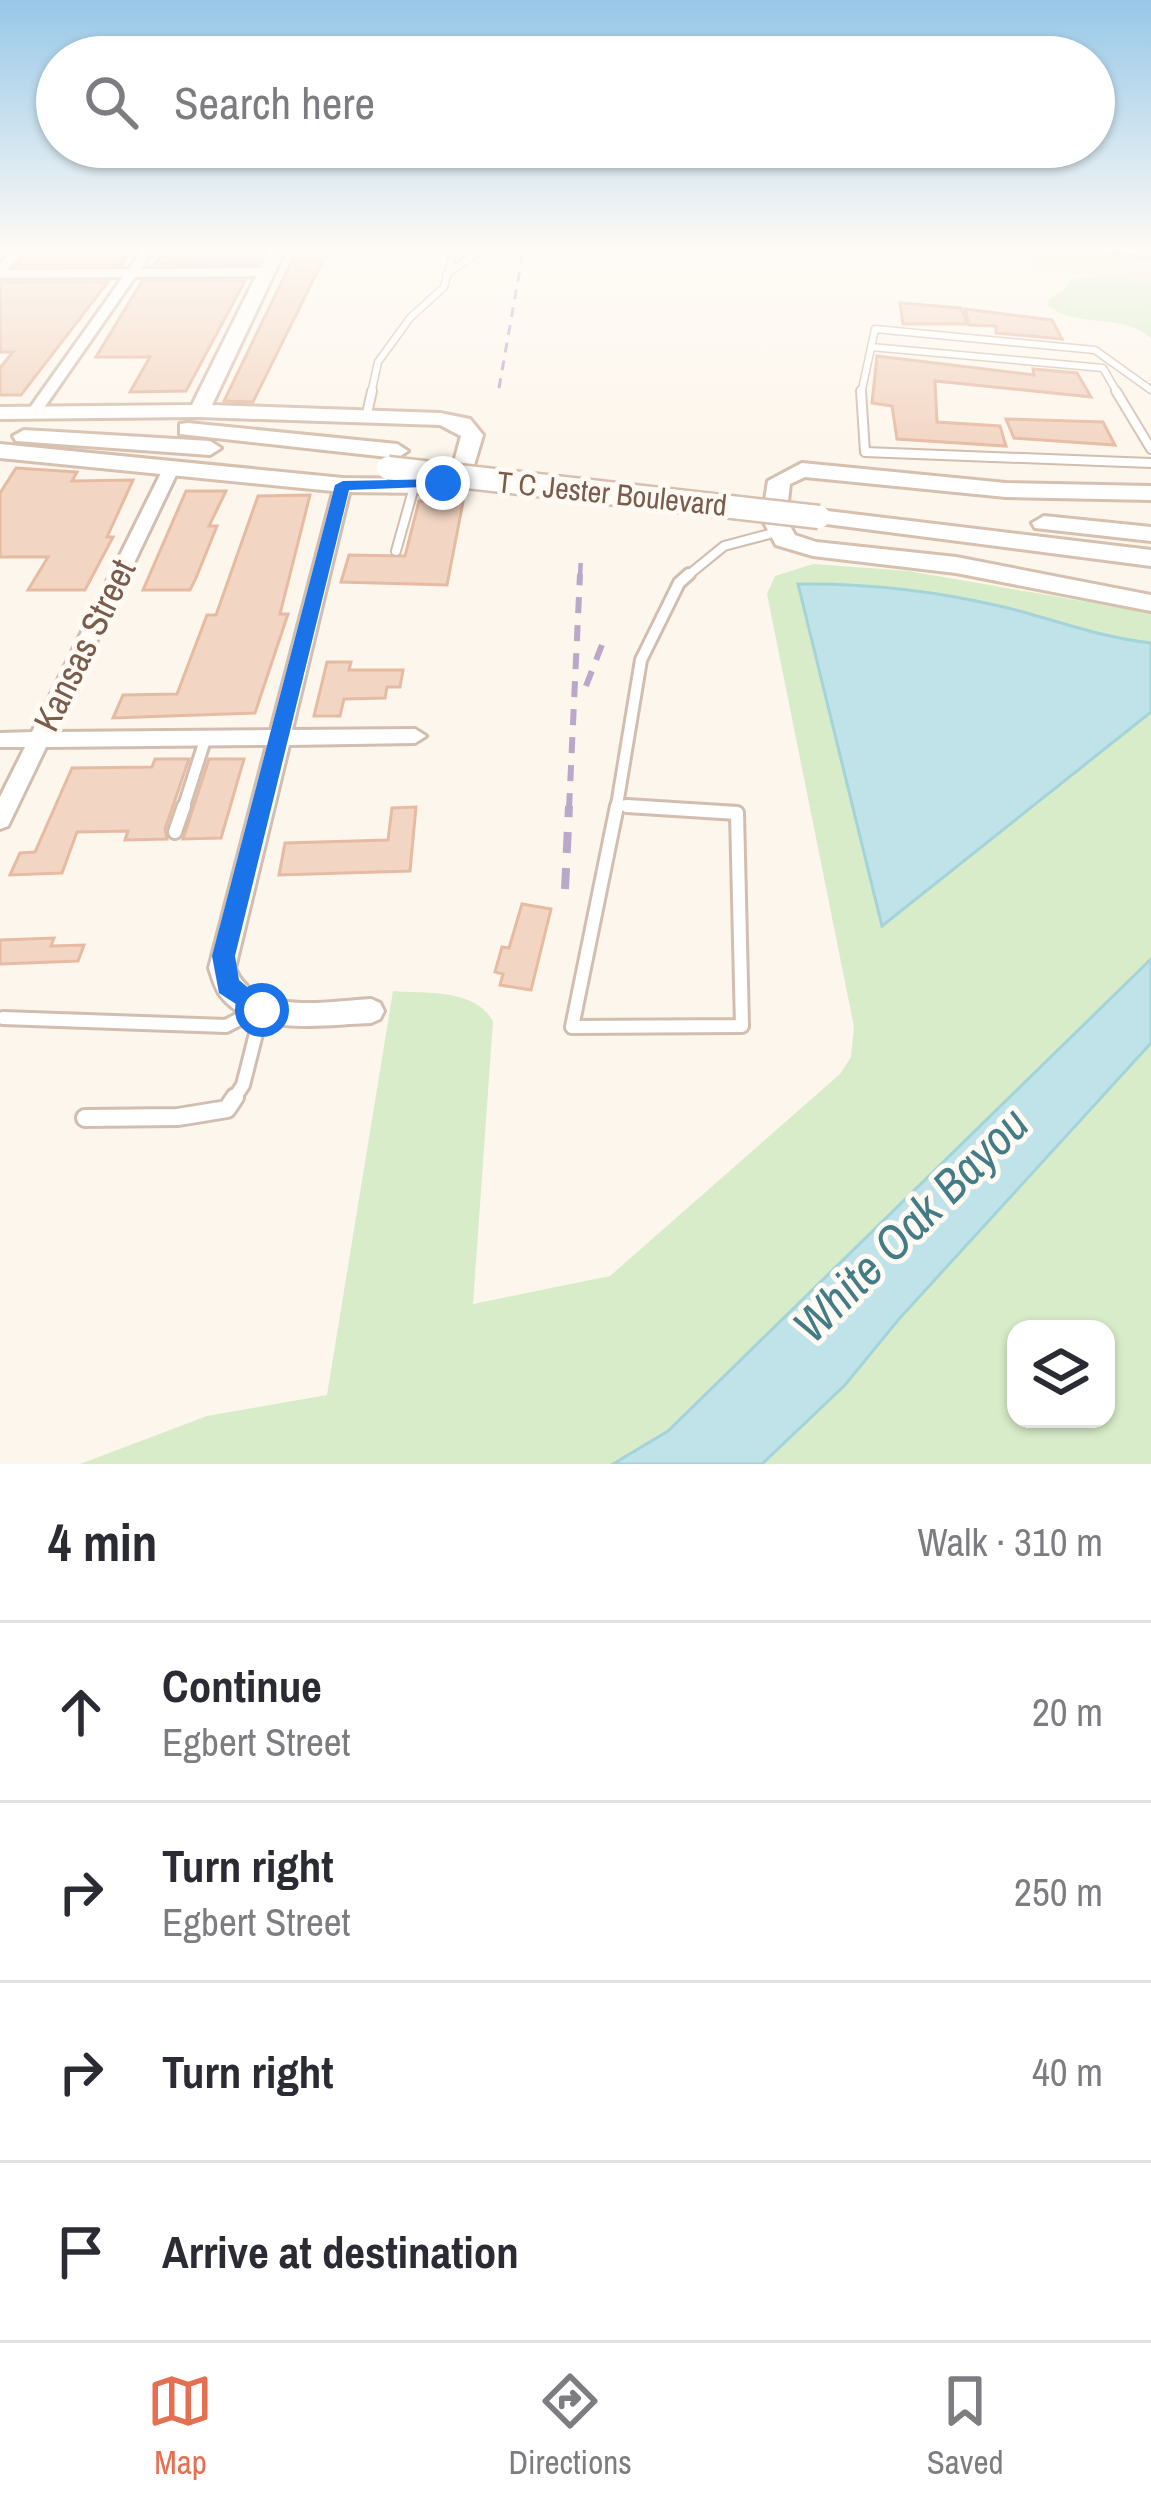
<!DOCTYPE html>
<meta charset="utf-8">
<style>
body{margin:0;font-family:"Archivo Narrow",sans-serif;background:#f2f2f3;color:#2b2b33}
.controls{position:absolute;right:36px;bottom:36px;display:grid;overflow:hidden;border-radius:24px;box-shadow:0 3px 9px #0004}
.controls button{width:108px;height:108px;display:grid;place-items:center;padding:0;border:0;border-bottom:3px solid #e1e1e2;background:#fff;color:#2b2b33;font:60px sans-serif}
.stop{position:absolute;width:36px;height:36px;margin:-27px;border:9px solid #1a73e8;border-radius:50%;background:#fff}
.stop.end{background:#1a73e8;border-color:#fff;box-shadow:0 3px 12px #0008}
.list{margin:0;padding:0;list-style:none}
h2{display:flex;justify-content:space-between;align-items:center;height:156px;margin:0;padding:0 48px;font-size:51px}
h2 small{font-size:39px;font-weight:400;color:#7c7c81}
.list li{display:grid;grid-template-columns:78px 1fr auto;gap:36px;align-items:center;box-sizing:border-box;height:180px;padding:0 48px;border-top:3px solid #e1e1e2}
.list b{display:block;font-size:45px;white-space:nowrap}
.list p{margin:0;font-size:39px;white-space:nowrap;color:#7c7c81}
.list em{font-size:39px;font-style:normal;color:#7c7c81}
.icon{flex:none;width:66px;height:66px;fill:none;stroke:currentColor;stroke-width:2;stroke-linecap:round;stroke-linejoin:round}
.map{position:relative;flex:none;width:1151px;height:1464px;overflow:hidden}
.search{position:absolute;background:#fff;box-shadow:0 3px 9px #0004;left:36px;right:36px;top:36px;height:132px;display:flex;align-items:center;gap:30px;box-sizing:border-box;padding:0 42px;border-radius:66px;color:#7c7c81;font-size:45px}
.sheet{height:876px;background:#fff}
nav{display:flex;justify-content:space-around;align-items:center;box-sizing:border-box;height:168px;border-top:3px solid #e1e1e2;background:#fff;font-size:33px;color:#7c7c81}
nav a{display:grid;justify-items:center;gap:6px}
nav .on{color:#e76f51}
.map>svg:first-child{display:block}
.residential{fill:#f5e8da}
.green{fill:#d8ecc9;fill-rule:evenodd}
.water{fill:#bfe3e8;stroke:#a5d3da;stroke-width:3}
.building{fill:#f3d5c3;stroke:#e6bba3;stroke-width:3}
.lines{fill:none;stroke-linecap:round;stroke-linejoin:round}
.lane-far4-casing{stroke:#d1beb0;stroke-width:9}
.lane-far3-casing{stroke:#d1beb0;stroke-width:12}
.lane-far2-casing{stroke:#d1beb0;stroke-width:16}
.lane-far1-casing{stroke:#d1beb0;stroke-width:18}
.lane-casing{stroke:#d1beb0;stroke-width:22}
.street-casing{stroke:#d1beb0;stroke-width:6}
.secondary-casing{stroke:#d6c0b0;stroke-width:6}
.lane-far4{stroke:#fff;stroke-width:6}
.lane-far3{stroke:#fff;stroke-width:8}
.lane-far2{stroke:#fff;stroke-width:10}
.lane-far1{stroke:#fff;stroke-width:12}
.lane{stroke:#fff;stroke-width:16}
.street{fill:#fff;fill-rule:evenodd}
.secondary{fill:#fff;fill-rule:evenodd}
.rail-far3{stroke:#b9a8c9;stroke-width:3;stroke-dasharray:10 8;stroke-linecap:butt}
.rail-far2{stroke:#b9a8c9;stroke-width:4.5;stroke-dasharray:14 9;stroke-linecap:butt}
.rail-far1{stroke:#b9a8c9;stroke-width:6;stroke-dasharray:16 12;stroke-linecap:butt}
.rail{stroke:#b9a8c9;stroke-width:8;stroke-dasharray:21 15;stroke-linecap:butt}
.secondary-bridge-casing{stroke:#d6c0b0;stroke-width:27;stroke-linecap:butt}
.secondary-bridge{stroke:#fff;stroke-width:22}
.route{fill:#1a73e8}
.labels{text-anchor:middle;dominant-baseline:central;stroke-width:10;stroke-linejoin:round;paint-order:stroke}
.far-street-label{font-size:30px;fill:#7a5c4d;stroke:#fffaf3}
.street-label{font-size:36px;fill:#7a5c4d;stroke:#fffaf3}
.near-water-label{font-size:48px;font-style:italic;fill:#437c86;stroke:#fffaf3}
</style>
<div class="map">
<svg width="1151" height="1464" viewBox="0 0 1151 1464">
<rect width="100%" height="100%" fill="#fdf6ec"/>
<path class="residential" d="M1031,246h120v35l-118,-12z"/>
<path class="green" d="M1096,276l55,5v57c-30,-26 -72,-9 -103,-32l1,-7 14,-8 7,-11z
M813,564l96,7 242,42v851h-1071l127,-48 120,-21 66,-404c34,3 81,-3 100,30l-20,283 137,-28 230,-202 11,-17 3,-30 -87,-433 8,-18zM1016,1329h90v90h-90z"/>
<path class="water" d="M798,584c70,-1 138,7 206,23 52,13 94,30 147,36v69l-269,214z
M1151,959v84l-252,276 -54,66 -83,79h-149l55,-33z"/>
<path class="building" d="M33,246h99l-10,19h-105z
M171,246l92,1 1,2 -8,15h-102z
M299,246h31l-77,156 -29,-1z
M142,281h103l-59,110 -56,1 20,-35h-54z
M0,282h108l-87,113h-21v-27l13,-16h-13z
M900,303l61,5 6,16h-64z
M965,309l87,11 10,19 -66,-6v-7l-27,-1z
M877,356l157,19 -1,-6 44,4 14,24 -156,-16 2,41 63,4 6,20 -109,-7 -5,-33 -20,-3z
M1006,419l97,3 12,23 -101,-7z
M16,468l61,4 -5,9 61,-1 -26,57h6l-28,53h-57l20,-33h-48v-64z
M186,491h40l-17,35h8l-21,52 -6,12h-47z
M310,495l-30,119h8l-33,99 -142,5 10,-23 54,-1 30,-79h9l42,-119z
M419,501l44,1 -16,83 -106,-3 8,-27 56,1z
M327,662h24l-2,8h54l-3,17h-13l-2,11 -41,1 -4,17h-26z
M155,759h34l-24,70 2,10 -42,1 3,-9 -51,1 -15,41 -52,2 10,-22 15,-1 37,-84 80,-1z
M209,759h35l-23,79 -38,1z
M416,807l-6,64 -131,4 6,-32 103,-3 4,-32z
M522,904l29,5 -20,81 -31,-5 3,-11 -8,-2 7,-25 7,1z
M54,938l-3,8 33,-1 -6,16 -78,3v-24z"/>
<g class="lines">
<defs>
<path id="lane-far4" d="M446,275l28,-20 26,-9
M871,347l232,21 15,26
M371,394l7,-32 32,-44 34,-31 11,-41
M861,394l14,-65 220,21 56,40"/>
<path id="lane-far3" d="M861,391l4,61 286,11
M1116,391l35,58
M366,418l6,-27
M396,551l18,-64
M686,577l38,-31 53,-14"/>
<path id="lane-far2" d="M617,805l55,4
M617,805l24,-145 38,-77 10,-9
M183,809l23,-72"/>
<path id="lane-far1" d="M617,806l-45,221 170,-1 -5,-213 -110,-7
M175,832l9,-26
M3,1018l223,8 31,-16
M233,1100l10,-15 19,-75"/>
<path id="lane" d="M85,1118l93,-1 49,-8 8,-12"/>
<path id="street" d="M17,246h12l-22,24 122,-1 16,-23h12l-17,23 127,-1 6,4 -6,4 -132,1 -96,138 -5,1 -7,-4 96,-135 -123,1v-14z
M1069,246l82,4v6l-76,-7z
M170,466l8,5 -125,261 218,-2 64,-245 8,-5 6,2 2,3 -59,245 123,-1 11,7 -11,7 -126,2 -54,223c19,49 94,33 136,31l9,4 4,8 -4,8 -9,4c-44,1 -120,15 -151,-28 -5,-7 -8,-18 -11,-27l58,-223 -221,2 -38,79 -8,3v-32l25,-50h-25v-14l32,-1 130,-261z"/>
<path id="secondary" d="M271,246h16l-75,159 228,8 30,6 13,16 -14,47 -43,11 -83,-1 -343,-34v-14l343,34 83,1 25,-6 10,-37 -21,-11 -241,-8 -199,2v-12l192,-2z
M188,423l209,21 11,7 -11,7 -217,-24v-10z
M24,430l186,11 11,7 -11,7 -194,-14 -3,-5z
M802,463l204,20 145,3v14l-145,-3 -201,-20 -15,7 -4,35 9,16 21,7 140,15 195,38v16l-195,-38 -143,-17 -37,-11 -14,-26 6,-38z
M819,510l332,40v16l-340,-44 -4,-5z
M1044,516l107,11v14l-116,-13 -3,-5z"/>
</defs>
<use href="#lane-far4" class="lane-far4-casing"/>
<use href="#lane-far3" class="lane-far3-casing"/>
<use href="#lane-far2" class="lane-far2-casing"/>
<use href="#lane-far1" class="lane-far1-casing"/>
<use href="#lane" class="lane-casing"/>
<use href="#street" class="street-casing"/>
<use href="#secondary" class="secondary-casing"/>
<use href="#lane-far4" class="lane-far4"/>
<use href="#lane-far3" class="lane-far3"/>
<use href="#lane-far2" class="lane-far2"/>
<use href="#lane-far1" class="lane-far1"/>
<use href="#lane" class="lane"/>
<use href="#street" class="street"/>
<use href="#secondary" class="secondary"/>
<path class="rail-far3" d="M499,388l25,-142"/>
<path class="rail-far2" d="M580,577l1,-21"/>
<path class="rail-far1" d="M586,686l19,-49
M569,809l11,-235"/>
<path class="rail" d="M565,889l4,-83"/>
<defs>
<path id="secondary-bridge" d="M388,468l431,49"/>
</defs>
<use href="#secondary-bridge" class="secondary-bridge-casing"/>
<use href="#secondary-bridge" class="secondary-bridge"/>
</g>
<linearGradient id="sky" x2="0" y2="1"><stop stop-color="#97c7e8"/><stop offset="0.55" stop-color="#fefbf6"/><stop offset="1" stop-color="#fefbf6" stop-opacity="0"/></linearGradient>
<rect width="1151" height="451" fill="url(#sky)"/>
<path class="route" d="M443,479l5,7 -99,4 -114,466 4,24 35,30 -12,11 -43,-28 -7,-37 123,-471 8,-4z"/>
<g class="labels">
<g class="far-street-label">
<text transform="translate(612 493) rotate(6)">T C Jester Boulevard</text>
</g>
<g class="street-label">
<text transform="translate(84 645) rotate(-64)">Kansas Street</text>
</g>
<g class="near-water-label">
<text transform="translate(910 1224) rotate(-45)">White Oak Bayou</text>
</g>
</g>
</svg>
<div class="controls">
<button><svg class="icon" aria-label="layers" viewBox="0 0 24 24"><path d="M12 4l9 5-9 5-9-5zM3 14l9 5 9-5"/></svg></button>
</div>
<div class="stop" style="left:262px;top:1010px"></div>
<div class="stop end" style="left:443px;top:483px"></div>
<div class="search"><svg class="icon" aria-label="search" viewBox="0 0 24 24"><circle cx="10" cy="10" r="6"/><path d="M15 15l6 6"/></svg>Search here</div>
</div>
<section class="sheet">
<h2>4 min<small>Walk · 310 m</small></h2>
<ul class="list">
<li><svg class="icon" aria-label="ahead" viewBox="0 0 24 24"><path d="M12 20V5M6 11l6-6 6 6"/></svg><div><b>Continue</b><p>Egbert Street</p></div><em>20 m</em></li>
<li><svg class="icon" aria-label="right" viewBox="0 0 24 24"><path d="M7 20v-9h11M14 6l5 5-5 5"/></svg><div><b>Turn right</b><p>Egbert Street</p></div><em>250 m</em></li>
<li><svg class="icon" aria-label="right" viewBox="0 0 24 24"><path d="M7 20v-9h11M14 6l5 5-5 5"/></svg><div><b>Turn right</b></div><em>40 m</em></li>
<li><svg class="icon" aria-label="arrive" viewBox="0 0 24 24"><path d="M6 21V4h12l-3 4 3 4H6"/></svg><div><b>Arrive at destination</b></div></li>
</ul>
</section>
<nav>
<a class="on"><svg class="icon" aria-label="map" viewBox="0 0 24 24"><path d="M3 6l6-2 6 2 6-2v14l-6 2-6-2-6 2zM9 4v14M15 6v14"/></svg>Map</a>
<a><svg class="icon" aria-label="directions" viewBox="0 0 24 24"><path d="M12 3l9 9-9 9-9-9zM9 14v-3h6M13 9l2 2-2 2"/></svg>Directions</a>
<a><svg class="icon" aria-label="saved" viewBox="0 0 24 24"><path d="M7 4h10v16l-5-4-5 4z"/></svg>Saved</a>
</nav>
